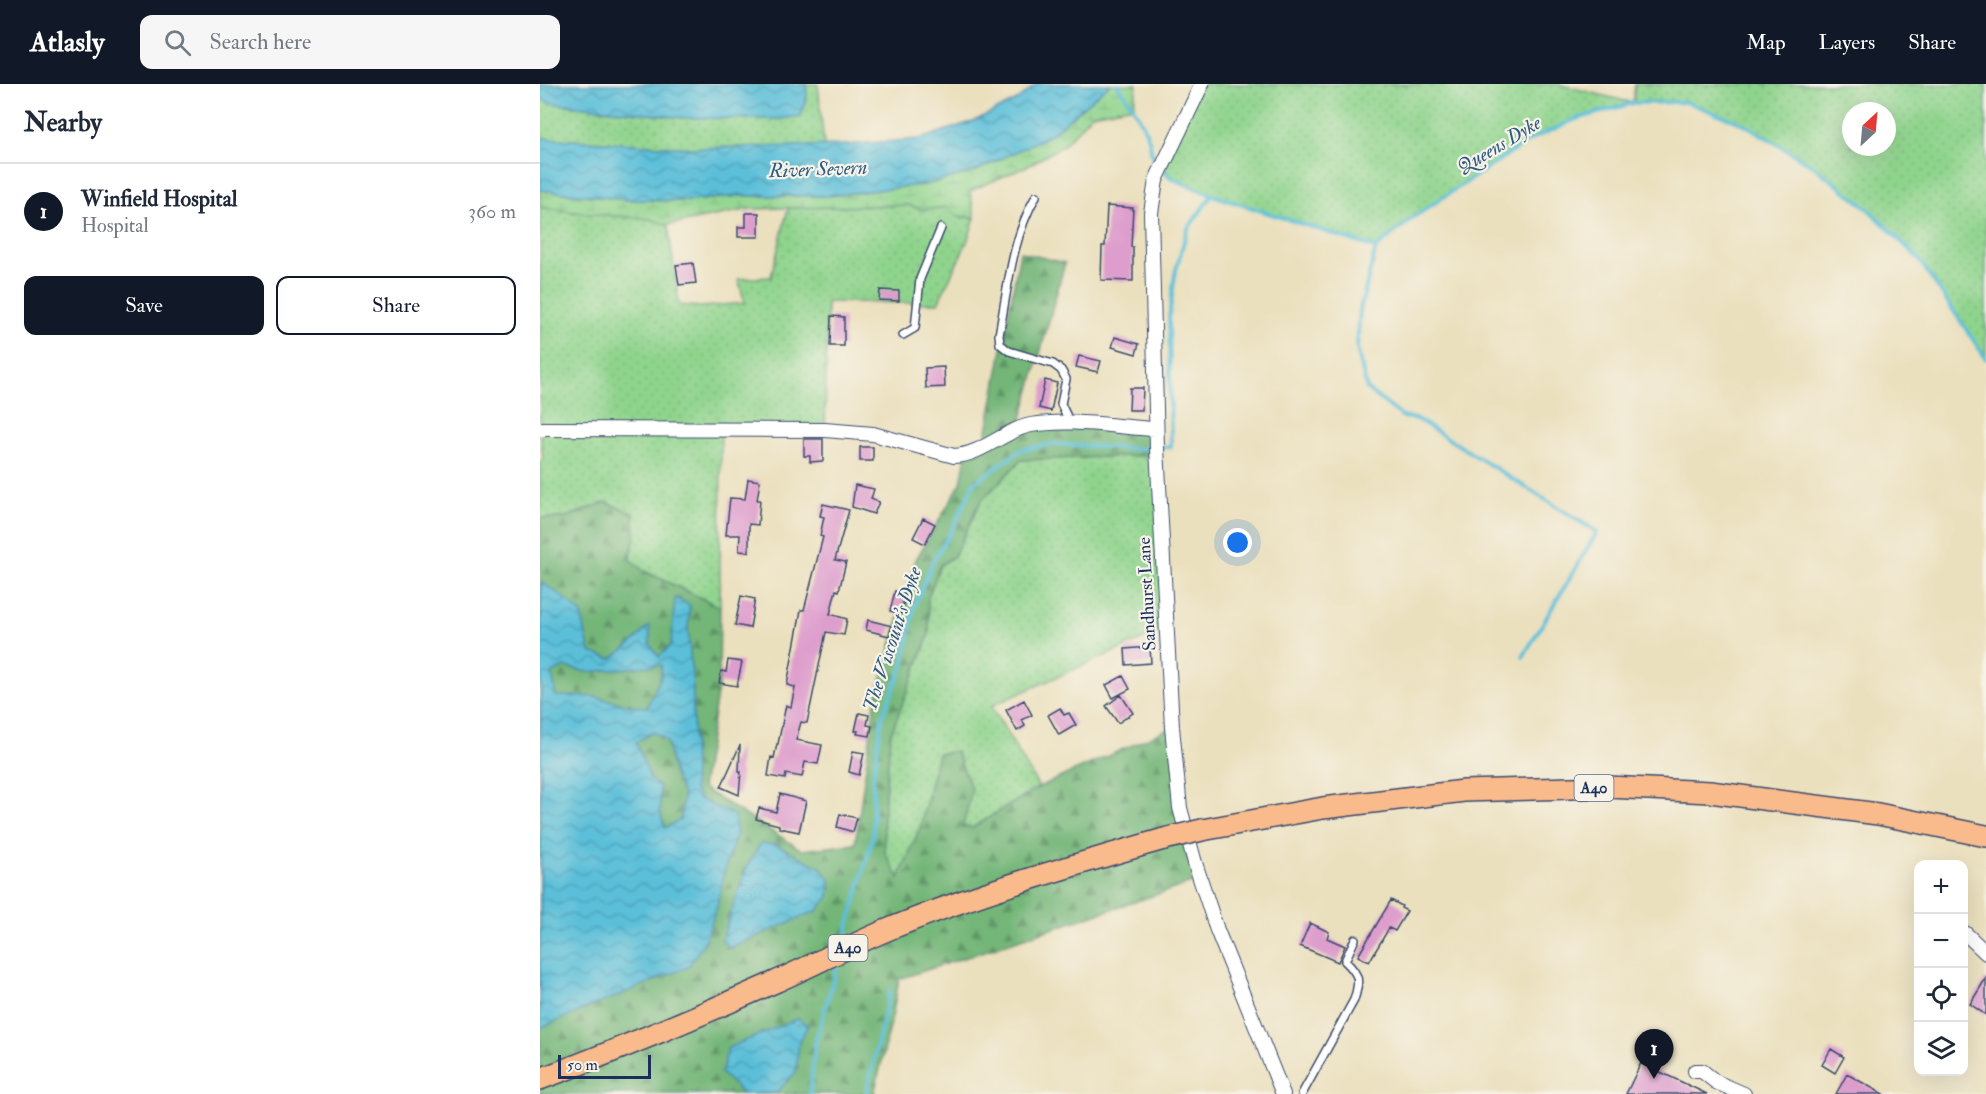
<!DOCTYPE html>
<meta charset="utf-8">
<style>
body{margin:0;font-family:"IM FELL Double Pica",serif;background:#f6f6f7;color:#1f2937}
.controls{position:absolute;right:18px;bottom:18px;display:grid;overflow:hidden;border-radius:12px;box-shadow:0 6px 24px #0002}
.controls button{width:54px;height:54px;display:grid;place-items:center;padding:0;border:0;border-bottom:2px solid #e0e1e3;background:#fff;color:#1f2937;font:30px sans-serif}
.compass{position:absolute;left:1302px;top:18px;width:54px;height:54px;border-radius:50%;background:#fff;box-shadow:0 6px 24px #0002;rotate:26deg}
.scale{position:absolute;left:18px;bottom:15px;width:93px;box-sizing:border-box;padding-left:6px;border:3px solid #1b2f5e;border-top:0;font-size:16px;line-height:21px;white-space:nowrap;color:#1b2f5e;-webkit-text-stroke:4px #f7f3e8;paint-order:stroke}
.you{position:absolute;left:698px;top:459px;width:21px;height:21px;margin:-15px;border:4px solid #fff;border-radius:50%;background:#1a73e8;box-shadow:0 0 0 9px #1a73e833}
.badge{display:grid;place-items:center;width:39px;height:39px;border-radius:50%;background:#111827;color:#fff;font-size:20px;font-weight:700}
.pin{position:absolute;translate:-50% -50px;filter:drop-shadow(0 2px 3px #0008)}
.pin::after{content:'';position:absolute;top:32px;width:21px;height:18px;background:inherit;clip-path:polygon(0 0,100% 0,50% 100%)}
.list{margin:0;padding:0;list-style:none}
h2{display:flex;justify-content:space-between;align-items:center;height:78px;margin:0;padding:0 24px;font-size:26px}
h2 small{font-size:20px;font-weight:400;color:#747a83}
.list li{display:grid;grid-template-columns:39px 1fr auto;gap:18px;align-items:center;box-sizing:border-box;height:96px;padding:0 24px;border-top:2px solid #e0e1e3}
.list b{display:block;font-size:22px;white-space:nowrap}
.list p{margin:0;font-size:20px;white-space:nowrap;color:#747a83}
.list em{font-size:20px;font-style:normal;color:#747a83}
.actions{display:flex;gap:12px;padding:18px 24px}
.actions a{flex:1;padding:14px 0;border:2px solid #111827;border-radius:12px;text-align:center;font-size:21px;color:#111827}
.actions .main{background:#111827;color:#fff}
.icon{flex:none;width:33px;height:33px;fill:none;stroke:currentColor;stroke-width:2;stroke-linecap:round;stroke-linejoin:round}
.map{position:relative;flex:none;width:1446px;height:1010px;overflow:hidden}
header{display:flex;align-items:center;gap:36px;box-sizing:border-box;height:84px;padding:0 30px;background:#111827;color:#fff}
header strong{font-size:28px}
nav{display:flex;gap:33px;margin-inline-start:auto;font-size:21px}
.search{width:420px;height:54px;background:#f6f6f7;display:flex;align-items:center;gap:15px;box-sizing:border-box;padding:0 21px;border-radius:12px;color:#747a83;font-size:22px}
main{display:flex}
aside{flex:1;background:#fff}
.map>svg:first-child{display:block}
.grass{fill:url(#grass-dots);stroke:#558276;stroke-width:1.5;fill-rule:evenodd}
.forest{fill:url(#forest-firs);stroke:#47726b;stroke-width:1.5}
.wetland{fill:url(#wetland-marsh);stroke:#558276;stroke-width:1.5}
.water{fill:url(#water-waves);stroke:#3b779c;stroke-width:1.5;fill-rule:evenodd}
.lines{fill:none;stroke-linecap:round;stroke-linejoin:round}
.stream{stroke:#5bbfd9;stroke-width:4}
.building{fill:#de9ecd}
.service-casing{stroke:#3a4a6c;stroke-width:10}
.minor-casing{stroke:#3a4a6c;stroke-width:16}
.trunk-casing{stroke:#3a4a6c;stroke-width:24}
.service{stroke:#fff;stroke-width:7}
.minor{stroke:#fff;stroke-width:14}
.trunk{stroke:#fabb8c;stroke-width:21}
.trunk-bridge-casing{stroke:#3a4a6c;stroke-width:24;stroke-linecap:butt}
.trunk-bridge{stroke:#fabb8c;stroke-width:21}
.labels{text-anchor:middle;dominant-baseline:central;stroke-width:4.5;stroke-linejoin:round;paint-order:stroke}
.shield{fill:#f7f3e8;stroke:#5d6a87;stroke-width:1.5}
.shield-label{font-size:16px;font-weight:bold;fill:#1b2f5e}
.street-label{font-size:18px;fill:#1b2f5e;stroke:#f7f3e8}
.water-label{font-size:20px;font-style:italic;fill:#2e5a83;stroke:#f7f3e8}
</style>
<header>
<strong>Atlasly</strong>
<div class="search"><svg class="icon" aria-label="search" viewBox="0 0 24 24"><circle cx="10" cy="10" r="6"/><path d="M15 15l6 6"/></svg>Search here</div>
<nav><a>Map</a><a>Layers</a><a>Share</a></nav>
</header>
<main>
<aside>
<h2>Nearby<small></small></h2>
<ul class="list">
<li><span class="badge">1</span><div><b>Winfield Hospital</b><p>Hospital</p></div><em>360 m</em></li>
</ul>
<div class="actions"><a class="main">Save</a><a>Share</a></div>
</aside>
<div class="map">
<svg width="1446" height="1010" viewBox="0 0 1446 1010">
<defs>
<pattern id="grass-dots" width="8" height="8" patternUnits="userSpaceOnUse" patternTransform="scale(1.5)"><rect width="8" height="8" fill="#8fd48d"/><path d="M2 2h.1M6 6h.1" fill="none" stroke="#7bb67c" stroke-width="1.8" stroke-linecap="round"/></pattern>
<pattern id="forest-firs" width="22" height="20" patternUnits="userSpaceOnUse" patternTransform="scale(1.5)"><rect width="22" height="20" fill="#73b678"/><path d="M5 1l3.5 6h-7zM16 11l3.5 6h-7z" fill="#5e9466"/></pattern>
<pattern id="wetland-marsh" width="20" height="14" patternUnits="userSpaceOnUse" patternTransform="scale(1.5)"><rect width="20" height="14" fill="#8fd48d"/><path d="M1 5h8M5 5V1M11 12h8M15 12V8" fill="none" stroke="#7bb67c"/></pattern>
<pattern id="water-waves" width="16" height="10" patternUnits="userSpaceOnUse" patternTransform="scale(1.5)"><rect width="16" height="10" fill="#5bbfd9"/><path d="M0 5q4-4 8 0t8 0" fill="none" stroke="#4a9cb3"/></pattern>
</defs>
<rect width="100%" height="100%" fill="#f7f3e8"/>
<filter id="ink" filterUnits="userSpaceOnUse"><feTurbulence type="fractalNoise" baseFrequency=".0167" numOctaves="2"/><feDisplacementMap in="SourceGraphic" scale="12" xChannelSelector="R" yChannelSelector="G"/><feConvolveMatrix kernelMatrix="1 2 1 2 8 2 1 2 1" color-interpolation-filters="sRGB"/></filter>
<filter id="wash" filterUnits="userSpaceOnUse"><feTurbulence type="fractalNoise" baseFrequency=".008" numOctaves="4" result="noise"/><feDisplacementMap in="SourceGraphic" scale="24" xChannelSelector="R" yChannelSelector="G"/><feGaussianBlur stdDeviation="1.35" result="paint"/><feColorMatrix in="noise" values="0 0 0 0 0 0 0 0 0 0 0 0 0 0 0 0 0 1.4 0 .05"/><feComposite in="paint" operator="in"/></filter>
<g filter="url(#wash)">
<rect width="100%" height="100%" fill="#ebe0be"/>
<path class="grass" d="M266,0h12l6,62 -134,2 -150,-10v-40l10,5 134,15 95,1 22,-3 6,-21z
M662,0h355l76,19 2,-19h351v275l-69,-102 -50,-49 -54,-42 -67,-41 -60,-23 -53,1 -57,16 -46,21 -115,76 -39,32 -164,-53 -41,-17 -10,-10zM1311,27h36v36h-36z
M368,121l15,5 24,-3 9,9 19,2 -8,24 -29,61 -111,-1 -2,128 -104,-1 -1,178 -76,-36 -14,-11 5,-24 -1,-22 -28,-12 -42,16h-24v-57l3,-1 -3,-31v-222l42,6 68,6 18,6 11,80 22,2 44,-4 -7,-24 33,-2 17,-69z
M617,371l9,174 -175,77 48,81 -67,41 -9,-2 -25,-72 -17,71 -22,54 -14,-26 -2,-35 7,-82 39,-101 -1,-38 12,-32 14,-9 27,-55 40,-41z"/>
<path class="forest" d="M480,168l45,11 -46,166 9,-3 128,3 1,26 -136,5 -40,41 -27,55 -14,9 -12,32 1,37 -39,102 -7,82 2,35 14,25 22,-53 17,-71 18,-3 16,39 -9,36 9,2 67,-41 133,-60 8,81 21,72 -302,99 -7,39 -18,76h-334v-576h24l42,-16 28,12 1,22 -5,24 14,11 76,36 -1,74 -17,107 100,62 53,-6 20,-142 40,-141 46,-78 5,-27 18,-9z"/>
<path class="wetland" d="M570,0h27l-3,22 -42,8 -28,31 -35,20 -59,26 5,27 -19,-2 -10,-9 -23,3 -15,-5 -157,4 -83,16 -18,-6 -68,-6 -42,-6v-17l88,10 62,1 48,-5h90l100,-12 48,-13 74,-36z"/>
<path class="water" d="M0,0h266l1,11 -6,21 -22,3 -94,-1 -135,-15 -10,-5z
M497,0h73l-60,51 -74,36 -48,13 -100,12h-90l-48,5 -62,-1 -88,-10v-52l150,10 153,-3 77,-6 54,-18 43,-21z
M1,498l17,11 23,20 9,39 21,7 20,-15 19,-19v19l9,13 12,-12 4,-47 15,7 -2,24 5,57 1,104 6,9 34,16 3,19 -11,30 -9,42 -12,35 -17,26 -148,61zM121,581v12l-14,30 -15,-1 -36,-9 -40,-1 -4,-23 13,-6 22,5zM113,648l14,9 6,31 10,23 -2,24 -16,9 -5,-16v-25l-9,-7 -15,-38z
M221,759l16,2 44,23 9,12 -1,17 -12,14 -88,37 -7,-9 25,-73z
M258,934l10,8 -9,15 -3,31 -20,21 -33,1 -22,-21 7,-25z"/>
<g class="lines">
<path class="stream" d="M577,0c12,16 23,32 30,50 6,13 1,20 11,31
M624,87l7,7 41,17 164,53 39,-32 115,-76 46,-21 57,-16 53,-1 60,23 67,41 54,42 50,49 69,102
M836,164l-16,62 -3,38 10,41 36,28 14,2 180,113 -74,125
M621,363h10l-2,-130 6,-43 12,-44 25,-35
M304,858l29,-106v-56l9,-63 21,-51 11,-59 19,-46 20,-33 21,-45 47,-33 31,-6 87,5 15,-1
M270,1010l5,-50 24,-84
M326,1010l24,-103"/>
</g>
<g id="blocks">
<path class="building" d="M567,122l26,2 -2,39h2v34l-32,-1 1,-34h3z
M206,129h13v24h-21v-10h8z
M153,179l3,20 -17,2 -3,-20z
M340,206l19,1v10l-20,-1z
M291,232l13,1v29h-14z
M575,253l24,7 -3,10 -24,-7z
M539,272l22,5 -3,11 -22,-5z
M404,283l1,20 -19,1 -1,-20z
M505,296l12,3 -6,28 -12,-3z
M590,304h13l-1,22h-13z
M264,355h19v22l-13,1v-6h-6z
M320,363h13v14h-13z
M208,395l12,2 -3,19h3l-2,25 -9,-1v28l-10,-1 1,-16h-14l4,-37 15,1z
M315,401l19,4 -3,10 8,3 -5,12 -22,-7z
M283,420l26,6 -14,50 11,2 -7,29 -3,-1 -6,24 17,5 -3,16 -18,-3 -19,91 -6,-1 -5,18 26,5 -4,19 -13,-2 -3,15 -16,-3 -1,5 -17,-3 3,-19 3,1 3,-14h1l8,-39 5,2 4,-20 -8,-2 14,-75h3l19,-73 -3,-1 4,-19 -4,-1z
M383,434l12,6 -10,20 -12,-6z
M355,507l10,3 -4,20 -11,-3z
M201,512l14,3 -5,29 -15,-3z
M328,536l24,6 -3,10 -23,-6z
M610,563l1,16 -25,2 -1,-16z
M188,576l14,2 -5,24 -18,-3 2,-12 5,1z
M583,592l7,13 -17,9 -7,-13z
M581,611l12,18 -15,10 -12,-17z
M484,616l8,15 -10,5 3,6 -8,5 -11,-21z
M520,624l4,7 5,-2 7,12 -17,10 -11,-20z
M319,629l10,2 -2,10 5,1 -2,10 -13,-2 1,-3h-3z
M200,661l-1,27h2l-2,23 -18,-8z
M313,667l11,2 -5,22 -10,-3z
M240,710l26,7 -7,31 -20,-4v-3l-23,-6 3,-11 17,4z
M300,730l17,4 -4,14 -16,-5z
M851,816l11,6 -1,2 6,3 -12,20 -6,-3 -20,34 -11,-6z
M770,839l19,9 -2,6 18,8 -7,16 -38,-16z
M1446,894v37l-16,-11z
M1291,965l13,8 -9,16 -13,-8z
M1101,979l66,31h-81z
M1307,990l36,20h-47z"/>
</g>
</g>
<g filter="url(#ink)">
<use href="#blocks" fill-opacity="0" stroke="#3a4a6c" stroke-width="1.5"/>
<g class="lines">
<defs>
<path id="service" d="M496,112c-24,42 -28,91 -37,139l1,9 9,7 44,13 8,6 5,9 -5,25 9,19
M363,251l12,-7 5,-49 21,-51
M762,1010l52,-94c6,-19 6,-25 -9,-39l10,-22"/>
<path id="minor" d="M662,0l-46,96 -5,33 6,235 15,279 8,81 15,55 22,67 66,164
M0,345l285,1 48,4 81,22c28,-1 50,-26 77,-31 40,-7 84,2 125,4
M1425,849l21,20
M1155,987h7l14,11 28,12"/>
<path id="trunk" d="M662,746l121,-22 141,-17 144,-4 102,5 168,22 108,22
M0,995c80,-29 158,-63 235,-97 38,-17 74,-36 112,-52 90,-37 183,-64 277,-91"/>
</defs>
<use href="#service" class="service-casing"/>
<use href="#minor" class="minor-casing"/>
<use href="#trunk" class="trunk-casing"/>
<use href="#service" class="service"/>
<use href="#minor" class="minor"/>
<use href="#trunk" class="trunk"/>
<defs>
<path id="trunk-bridge" d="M624,755l38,-9"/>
</defs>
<use href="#trunk-bridge" class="trunk-bridge-casing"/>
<use href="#trunk-bridge" class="trunk-bridge"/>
</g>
</g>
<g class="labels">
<g class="shield">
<rect x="1034.5" y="691" width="39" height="26" rx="4.5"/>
<rect x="288.5" y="851" width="39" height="26" rx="4.5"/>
</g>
<g class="shield-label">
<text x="1054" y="704">A40</text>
<text x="308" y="864">A40</text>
</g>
<g class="street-label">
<text transform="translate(607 510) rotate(-93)">Sandhurst Lane</text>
</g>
<g class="water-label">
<text transform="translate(959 61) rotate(-31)">Queens Dyke</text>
<text transform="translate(278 85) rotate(-2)">River Severn</text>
<text transform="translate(352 555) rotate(-72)">The Viscount's Dyke</text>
</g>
</g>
</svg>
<div class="controls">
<button>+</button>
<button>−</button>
<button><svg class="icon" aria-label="locate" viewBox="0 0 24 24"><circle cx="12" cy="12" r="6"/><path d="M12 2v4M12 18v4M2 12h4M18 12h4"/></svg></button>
<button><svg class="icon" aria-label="layers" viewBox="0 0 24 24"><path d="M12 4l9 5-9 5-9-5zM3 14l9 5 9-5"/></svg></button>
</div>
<svg class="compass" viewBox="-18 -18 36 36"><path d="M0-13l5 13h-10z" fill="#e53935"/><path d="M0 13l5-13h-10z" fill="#747a83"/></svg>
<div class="scale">50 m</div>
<div class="you"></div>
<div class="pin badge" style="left:1114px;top:995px">1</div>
</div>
</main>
